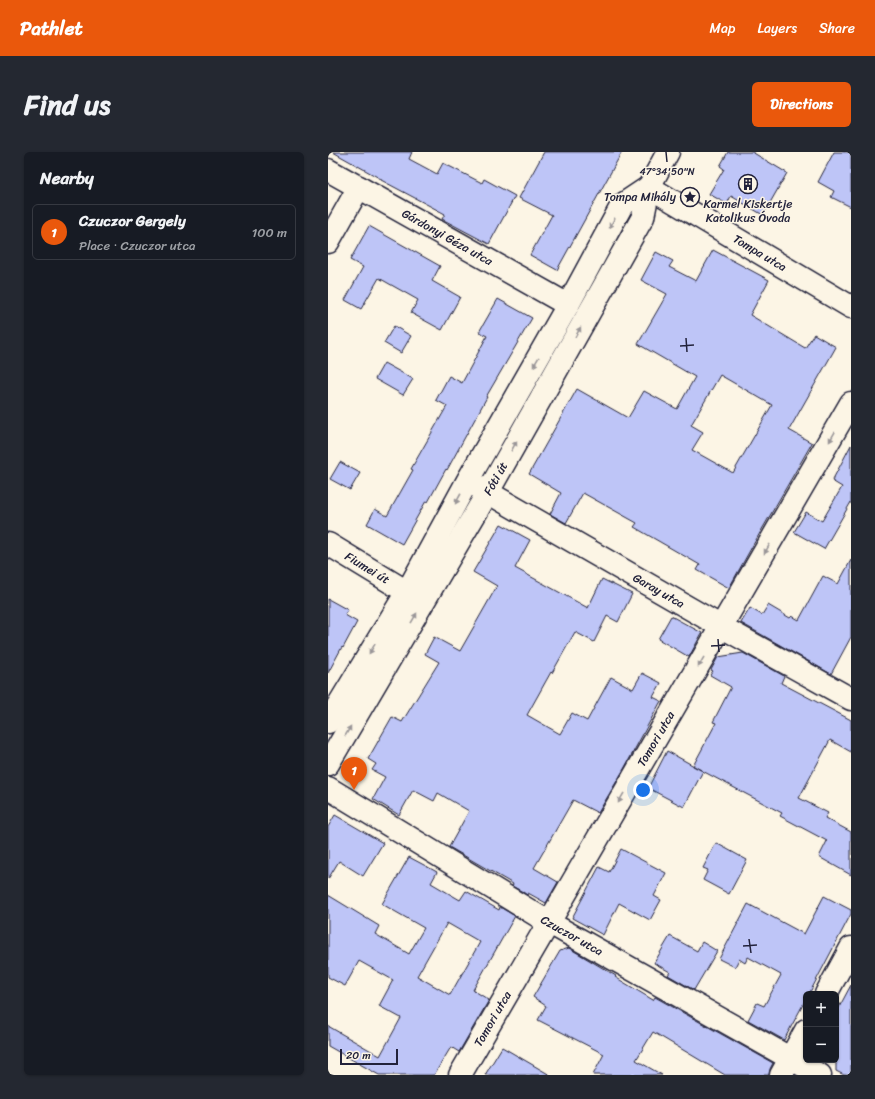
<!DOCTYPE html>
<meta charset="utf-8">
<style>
body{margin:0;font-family:Sriracha,sans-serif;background:#242831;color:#f1f3f6}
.controls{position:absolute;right:12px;bottom:12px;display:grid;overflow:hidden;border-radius:6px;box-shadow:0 1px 3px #0004}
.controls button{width:36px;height:36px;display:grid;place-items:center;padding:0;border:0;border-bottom:1px solid #363941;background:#171b24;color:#f1f3f6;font:20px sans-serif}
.scale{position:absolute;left:12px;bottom:10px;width:58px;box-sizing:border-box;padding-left:4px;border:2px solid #22223b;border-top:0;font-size:11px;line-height:14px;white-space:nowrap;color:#22223b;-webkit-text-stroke:3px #fcf5e5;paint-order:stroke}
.you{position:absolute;left:315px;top:638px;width:14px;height:14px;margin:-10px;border:3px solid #fff;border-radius:50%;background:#1a73e8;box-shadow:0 0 0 6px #1a73e833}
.badge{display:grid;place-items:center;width:26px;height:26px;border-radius:50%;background:#ea580c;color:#fff;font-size:13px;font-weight:700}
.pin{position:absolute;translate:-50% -33px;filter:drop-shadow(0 1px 2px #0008)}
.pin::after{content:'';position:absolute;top:21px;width:14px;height:12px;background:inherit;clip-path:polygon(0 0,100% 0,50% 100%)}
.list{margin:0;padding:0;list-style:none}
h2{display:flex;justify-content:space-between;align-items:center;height:52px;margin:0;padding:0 16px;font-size:17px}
h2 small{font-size:13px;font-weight:400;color:#9ea1a6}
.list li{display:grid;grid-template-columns:26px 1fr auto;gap:12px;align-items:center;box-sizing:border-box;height:56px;margin:0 8px 8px;padding:0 8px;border:1px solid #363941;border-radius:6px}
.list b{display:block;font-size:15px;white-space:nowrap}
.list p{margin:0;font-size:13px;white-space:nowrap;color:#9ea1a6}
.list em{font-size:13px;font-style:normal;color:#9ea1a6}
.map{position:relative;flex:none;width:523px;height:923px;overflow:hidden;border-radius:6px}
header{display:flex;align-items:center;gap:24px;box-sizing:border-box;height:56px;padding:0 20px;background:#ea580c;color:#fff}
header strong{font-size:19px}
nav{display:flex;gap:22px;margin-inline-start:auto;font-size:14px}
.intro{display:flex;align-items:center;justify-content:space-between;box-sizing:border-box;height:96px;padding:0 24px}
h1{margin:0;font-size:28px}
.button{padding:10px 18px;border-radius:6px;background:#ea580c;color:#fff;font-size:14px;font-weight:700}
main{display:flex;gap:24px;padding:0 24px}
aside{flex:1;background:#171b24;border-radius:6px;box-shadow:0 1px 3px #0004}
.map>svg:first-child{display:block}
.building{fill:#bec5f7;stroke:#22223b;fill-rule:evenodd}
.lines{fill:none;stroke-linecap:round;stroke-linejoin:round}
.minor-casing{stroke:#22223b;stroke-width:25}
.minor{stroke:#fcf5e5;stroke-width:22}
.oneway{fill:#9a9698}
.ticks{fill:none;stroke:#22223b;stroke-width:1.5}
.labels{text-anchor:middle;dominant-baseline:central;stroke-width:3;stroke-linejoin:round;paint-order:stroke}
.poi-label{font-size:12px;fill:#22223b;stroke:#fcf5e5;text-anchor:end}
.street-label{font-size:12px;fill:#22223b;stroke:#fcf5e5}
.ticks-label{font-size:10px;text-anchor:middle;fill:#22223b;stroke:#fcf5e5;stroke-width:3;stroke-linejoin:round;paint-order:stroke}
</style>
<header>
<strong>Pathlet</strong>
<nav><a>Map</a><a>Layers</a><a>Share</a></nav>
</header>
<div class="intro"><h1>Find us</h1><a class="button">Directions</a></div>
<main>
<aside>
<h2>Nearby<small></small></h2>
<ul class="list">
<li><span class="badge">1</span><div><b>Czuczor Gergely</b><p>Place · Czuczor utca</p></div><em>100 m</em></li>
</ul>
</aside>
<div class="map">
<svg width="523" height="923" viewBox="0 0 523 923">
<rect width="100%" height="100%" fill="#fcf5e5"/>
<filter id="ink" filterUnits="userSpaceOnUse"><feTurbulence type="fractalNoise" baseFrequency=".025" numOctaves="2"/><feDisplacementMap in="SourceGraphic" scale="8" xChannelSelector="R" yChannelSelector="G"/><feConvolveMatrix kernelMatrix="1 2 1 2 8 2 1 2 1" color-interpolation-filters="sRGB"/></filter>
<g filter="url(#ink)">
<path class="building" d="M5,0h79l-3,7 28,15 6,-11 39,20 2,-4 31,17 -26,48 -47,-25 3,-5 -64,-34v-1z
M216,0h78l-65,118 -27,-15 22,-40 -33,-17z
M400,0h24l35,21 -24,42 -32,-19 -4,8 -18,-10 15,-25 -4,-3z
M506,0h17v55l-20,-10 3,-6 -16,-9z
M41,74l71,40 -8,15 28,16 -18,33 -31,-17 7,-13 -39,-22 -18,31 -16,-9 18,-33 -13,-7z
M385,98l56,30 -19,35 55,33 9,-14 22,13 -47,83 23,13 -59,102 -24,43 -32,-18 3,-5 -66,-38 3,-4 -54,-30 -17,30 -16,-9 11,-21 -32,-19 48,-85 51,29 16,-27 33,18 18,-32 -57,-33 29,-50 -26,-14 15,-28 17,9 -4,6 27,14zM392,223l52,30 -39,68 -41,-23 11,-18 -12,-7z
M170,147l34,19 -46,79h1l-40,73 -1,-1 -18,33 -2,-1 -24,43 -35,-20 8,-15 12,7 26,-46 -2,-1 36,-63 -11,-6 13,-24 13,7 25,-47 -8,-4z
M66,174l17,10 -10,17 -17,-10z
M56,211l29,16 -10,16 -28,-16z
M523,293v57l-27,47 -30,-17 12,-20 16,9 20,-34 -10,-6z
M12,310l20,11 -10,17 -20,-11z
M173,372l29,16 -15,28 73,40 14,-29 30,15 -14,28 -11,-6 -13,26 -19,-10 -23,41 -1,-1 -24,43 33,19 12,-21 15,8 24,-44 22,12 9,-16 19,10 -8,14 8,4 -37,68 -26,44 -25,-13 -39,68 24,14 -12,21 -18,-10 -1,2 -4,-3 -11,-6 1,-2 -64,-37 20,-36 -31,-18 -4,8 -21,-11 -14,25 -26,-16 12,-22 -13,-7 4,-6 -8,-5 24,-42 10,5 37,-60 -14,-8 9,-17 26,14 37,-65 -24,-14z
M523,408v77l-20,37 -90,-51 9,-15 12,7 6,-10 22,13 2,-2 7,4 24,-44 15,8z
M0,447l20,11 -3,5 12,7 -14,26 -1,-1 -14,26z
M343,464l31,17 -13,24 -31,-18z
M415,501l41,23 -3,7 70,37v32l-21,-12 -31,58 29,15 -3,5 26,14v43l-32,-18 8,-16 -47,-25 2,-3 -89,-47 23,-43 -3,-1 18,-35 -21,-12 3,-4 -2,-1 7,-13z
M339,599l36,20 -19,36 -36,-19z
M7,663l48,28 -20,33 -24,-15 -11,18v-52z
M388,691l31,17 -18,34 -26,-14 5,-10 -5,-2z
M293,697l45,24 -12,23 7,4 -11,20 -31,-17 -16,32 -31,-17 27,-51 10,5z
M81,705l28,15 -6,11 29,17 6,-9 33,19 1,-3 15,9 -42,74 16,10 -30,52 -8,-5 -17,28h-55l-51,-29v-20l52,30 21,-38 -22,-12 14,-26 -34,-19 -14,25 -17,-9v-82l51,31 -4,8 34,20 15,-26 -42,-24zM119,771l33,19 -30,53 -33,-19z
M496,744l27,14v4l-42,80h-3v5l-22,41 -36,-20 9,-17 7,3 17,-31 -33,-18 -3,6 -6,-4 -4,8 -16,-8 29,-55 56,30z
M342,784l27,15 5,-9 15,9 -23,39 -26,-15 2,-3 -16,-9z
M241,796l47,28 -1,1 38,23 2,-3 118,66 -3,6 -1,6h-44l-72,-43 -17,28 26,15h-69l11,-21 -66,-34 8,-14 -13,-9 27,-46z
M523,833v90h-7l-8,-4v-58z
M174,895l48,28h-65z"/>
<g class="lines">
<defs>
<g id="minor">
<path id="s1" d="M0,18l240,135"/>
<path id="s2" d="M321,35l202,120"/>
<path d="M0,90l31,-55"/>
<path id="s3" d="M147,333l247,142 129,72"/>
<path id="s4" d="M0,392l79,48"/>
<path d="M0,570l79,-130 61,-112 100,-175 54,-100 27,-18"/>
<path id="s5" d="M0,612l160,-272 155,-275 6,-30 19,-35"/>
<path id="s6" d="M0,636l220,134 272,153"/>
<path d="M498,842l25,-46"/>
<path id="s7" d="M132,923c130,-224 262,-448 391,-672"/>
<path d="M453,923l25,-45"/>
</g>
</defs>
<use href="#minor" class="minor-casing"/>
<use href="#minor" class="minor"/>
</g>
<defs><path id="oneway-solid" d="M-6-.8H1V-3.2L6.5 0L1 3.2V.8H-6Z"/></defs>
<g class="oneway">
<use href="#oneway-solid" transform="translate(284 71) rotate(119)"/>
<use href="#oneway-solid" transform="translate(250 180) rotate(-61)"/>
<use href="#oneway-solid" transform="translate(208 210) rotate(120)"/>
<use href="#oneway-solid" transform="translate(504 285) rotate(120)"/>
<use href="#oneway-solid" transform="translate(186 294) rotate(-61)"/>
<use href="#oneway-solid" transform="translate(130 347) rotate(119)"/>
<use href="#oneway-solid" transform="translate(439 397) rotate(120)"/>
<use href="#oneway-solid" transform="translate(86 466) rotate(-60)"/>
<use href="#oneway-solid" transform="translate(44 497) rotate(121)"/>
<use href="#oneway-solid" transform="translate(373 510) rotate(120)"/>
<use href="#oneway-solid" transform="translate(20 579) rotate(-60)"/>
<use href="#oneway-solid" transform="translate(293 646) rotate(120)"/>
</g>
</g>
<path class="ticks" d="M338,0l1,10M358,186l1,14M352,194l14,-1M390,487l1,13M383,494l14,-1M421,787l2,14M415,794l14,-1"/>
<defs>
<symbol id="building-ring" viewBox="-11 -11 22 22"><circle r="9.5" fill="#fcf5e5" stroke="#22223b" stroke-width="1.5"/><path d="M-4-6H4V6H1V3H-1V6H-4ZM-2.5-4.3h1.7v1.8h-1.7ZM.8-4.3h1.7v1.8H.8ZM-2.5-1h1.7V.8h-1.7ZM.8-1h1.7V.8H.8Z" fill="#22223b"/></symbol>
<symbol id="sight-ring" viewBox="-11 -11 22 22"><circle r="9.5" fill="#fcf5e5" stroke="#22223b" stroke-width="1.5"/><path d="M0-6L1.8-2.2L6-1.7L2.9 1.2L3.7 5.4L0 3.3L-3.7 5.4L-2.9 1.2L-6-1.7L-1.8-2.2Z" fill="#22223b"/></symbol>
</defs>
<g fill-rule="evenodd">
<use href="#building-ring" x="409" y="21" width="22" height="22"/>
<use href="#sight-ring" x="351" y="34" width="22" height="22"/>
</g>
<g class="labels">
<g class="poi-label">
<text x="348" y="45">Tompa Mihály</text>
<text x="420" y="52" text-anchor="middle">Karmel Kiskertje<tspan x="420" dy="14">Katolikus Óvoda</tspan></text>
</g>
<g class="street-label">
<text stroke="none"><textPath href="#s1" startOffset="137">Gárdonyi Géza utca</textPath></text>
<text stroke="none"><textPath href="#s2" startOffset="129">Tompa utca</textPath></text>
<text stroke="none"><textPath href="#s5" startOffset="331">Fóti út</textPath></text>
<text stroke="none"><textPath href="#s4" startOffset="46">Fiumei út</textPath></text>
<text stroke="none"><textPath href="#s3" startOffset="212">Garay utca</textPath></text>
<text stroke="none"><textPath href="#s7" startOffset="389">Tomori utca</textPath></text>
<text stroke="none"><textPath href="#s6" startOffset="285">Czuczor utca</textPath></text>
<text stroke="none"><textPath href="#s7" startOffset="65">Tomori utca</textPath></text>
</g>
</g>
<g class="ticks-label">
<text x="339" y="23">47°34'50"N</text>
</g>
</svg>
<div class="controls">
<button>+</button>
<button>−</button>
</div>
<div class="scale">20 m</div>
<div class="you"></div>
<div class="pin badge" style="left:26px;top:638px">1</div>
</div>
</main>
